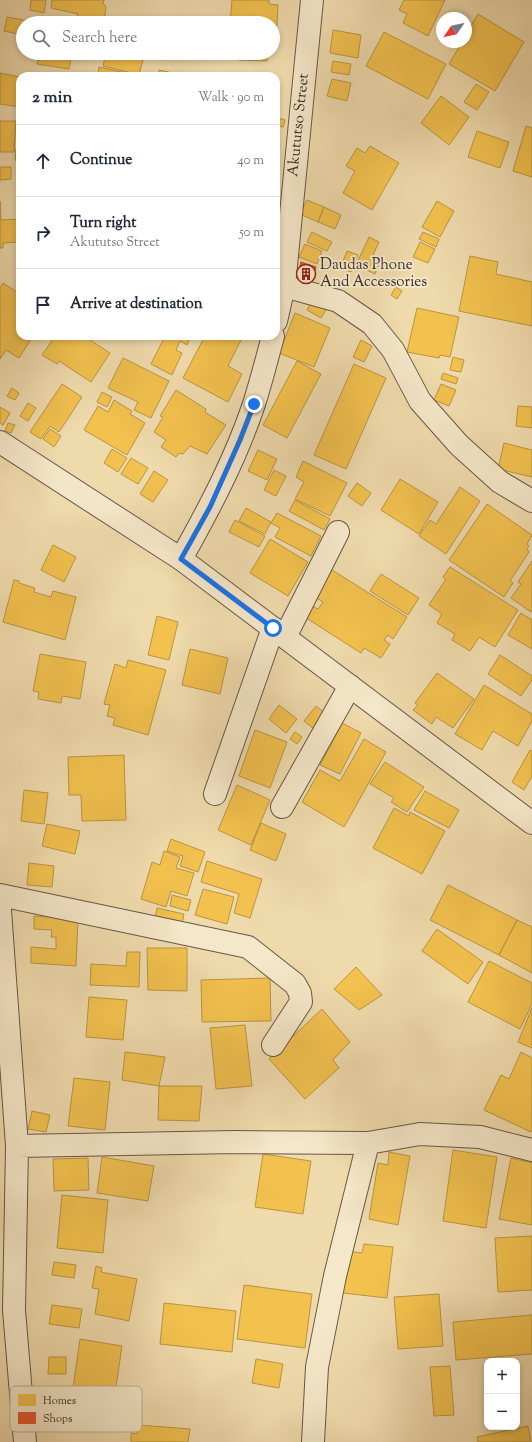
<!DOCTYPE html>
<meta charset="utf-8">
<style>
body{margin:0;font-family:"Sorts Mill Goudy",serif;background:#f2f2f3;color:#1f2937}
.controls{position:absolute;right:12px;bottom:12px;display:grid;overflow:hidden;border-radius:8px;box-shadow:0 2px 6px #0003}
.controls button{width:36px;height:36px;display:grid;place-items:center;padding:0;border:0;border-bottom:1px solid #e0e1e3;background:#fff;color:#1f2937;font:20px sans-serif}
.compass{position:absolute;left:436px;top:12px;width:36px;height:36px;border-radius:50%;background:#fff;box-shadow:0 2px 6px #0003;rotate:236deg}
.stop{position:absolute;width:12px;height:12px;margin:-9px;border:3px solid #1a73e8;border-radius:50%;background:#fff}
.stop.end{background:#1a73e8;border-color:#fff;box-shadow:0 1px 4px #0008}
.list{margin:0;padding:0;list-style:none}
h2{display:flex;justify-content:space-between;align-items:center;height:52px;margin:0;padding:0 16px;font-size:17px}
h2 small{font-size:13px;font-weight:400;color:#747a83}
.list li{display:grid;grid-template-columns:26px 1fr auto;gap:12px;align-items:center;box-sizing:border-box;height:72px;padding:0 16px;border-top:1px solid #e0e1e3}
.list b{display:block;font-size:15px;white-space:nowrap}
.list p{margin:0;font-size:13px;white-space:nowrap;color:#747a83}
.list em{font-size:13px;font-style:normal;color:#747a83}
.icon{flex:none;width:22px;height:22px;fill:none;stroke:currentColor;stroke-width:2;stroke-linecap:round;stroke-linejoin:round}
.map{position:relative;flex:none;width:532px;height:1442px;overflow:hidden}
.search{position:absolute;background:#fff;box-shadow:0 2px 6px #0003;left:16px;top:16px;width:264px;height:44px;display:flex;align-items:center;gap:10px;box-sizing:border-box;padding:0 14px;border-radius:22px;color:#747a83;font-size:15px}
.panel{position:absolute;background:#fff;box-shadow:0 2px 6px #0003;left:16px;top:72px;width:264px;height:268px;border-radius:12px}
.map>svg:first-child{display:block}
.homes{fill:#f2c14e;stroke:#ba9442}
.shops{fill:#e4572e;stroke:#b04a2b}
.lines{fill:none;stroke-linecap:round;stroke-linejoin:round}
.minor-casing{stroke:#665847;stroke-width:24}
.tertiary-casing{stroke:#665847;stroke-width:24}
.minor{stroke:#f5e7c9;stroke-width:22}
.tertiary{stroke:#f5e7c9;stroke-width:22}
.route{stroke:#1a73e8;stroke-width:5}
.labels{text-anchor:middle;dominant-baseline:central;stroke-width:4;stroke-linejoin:round;paint-order:stroke}
.street-label{font-size:15px;fill:#382c25;stroke:#f5e7c9}
.poi-label{font-size:15px;fill:#382c25;stroke:#f5e7c9;text-anchor:start}
.key{fill:#f5e7c9;stroke:#bcaf98;stroke-width:1}
.key-label{font-size:11px;fill:#382c25}
</style>
<div class="map">
<svg width="532" height="1442" viewBox="0 0 532 1442">
<rect width="100%" height="100%" fill="#efdaac"/>
<filter id="stains"><feTurbulence type="fractalNoise" baseFrequency=".005" numOctaves="4"/><feColorMatrix values="0 0 0 0 .2 0 0 0 0 .09 0 0 0 0 .02 0 0 0 .5 -.17"/></filter>
<radialGradient id="worn" r=".72"><stop offset=".6" stop-color="#630" stop-opacity="0"/><stop offset="1" stop-color="#630" stop-opacity=".3"/></radialGradient>
<path class="homes" d="M31,0h15l-2,13 -14,-3z
M52,0h52l-1,3 3,4 -2,13 -10,-2 -2,5 -16,-2 2,-7 -27,-6z
M232,0h37v4l9,1 -1,21h-4v-3h-43z
M404,0h41l-17,36 -25,-13 4,-9 -8,-4z
M478,14l46,28 -29,49 -46,-27 13,-22h4v-7z
M7,17l32,6h-16v12l-19,-4z
M333,30l28,5 -3,23 -28,-5z
M384,32l62,32 -18,35 -62,-33z
M39,53h33l-3,16 -32,-5z
M106,53h10l27,7 -4,15 -36,-9z
M238,53h29v8l-29,-1z
M333,61l18,3 -2,11 -18,-3z
M99,67l36,8v1h-37z
M159,70l27,6h-28z
M0,73l20,4v30l-20,-3z
M332,79l19,4 -4,18 -20,-5z
M476,84l13,8 -12,18 -13,-8z
M441,96l28,21 -20,28 -28,-22z
M277,118l8,2 -2,7 -7,-1z
M0,121h16l-2,31h-14z
M526,126l6,2v49l-19,-6z
M477,131l32,11 -9,26 -32,-11z
M370,146l29,17 -27,47 -29,-17 12,-22 -9,-5 11,-18 8,5z
M16,149l4,1v11l-5,-1z
M0,167h11v12l-11,1z
M307,200l17,7 -6,15 -18,-8z
M0,201l1,19 19,-1v23l-17,1v5h-3z
M437,201l17,10 -14,26 -18,-10z
M324,207l17,8 -6,14 -17,-7z
M312,232l20,10 -5,9 -20,-9z
M423,232l16,7 -3,8 -17,-8z
M369,237l10,5 -6,13 8,4 -6,15 -19,-9z
M420,242l15,7 -7,14 -15,-6z
M305,244l17,7 -5,13 -18,-7z
M347,251l11,4 -7,17 -11,-4z
M470,256l28,6 -2,12 36,8v44l-73,-15z
M3,283l17,11v42h13l-14,22 -13,-8 -6,9v-71z
M396,287l6,4 -5,8 -6,-4z
M313,300l14,8 -6,10 -14,-8z
M417,308l42,9 -9,40 -10,-2 -1,3 -32,-6z
M295,313l35,15 -16,39 -35,-14z
M55,336h29l26,17 -19,29 -32,-21 -2,3 -15,-9z
M165,336h26l-4,9 -7,-4 -4,9 6,3 -10,22 -21,-11z
M205,336h38l-15,30 14,8 -14,28 -45,-24z
M361,340l11,6 -8,16 -11,-5z
M453,357l11,3 -3,12 -11,-2z
M123,358l46,23 -18,37 -17,-8 4,-8 -30,-14z
M297,361l24,13 -34,64 -24,-13z
M354,364l32,14 -40,91 -32,-14z
M443,373l15,5 -2,6 -15,-5z
M62,384l20,13 -23,35 -9,-6 -9,13 -11,-7z
M441,384l15,6 -7,16 -15,-6z
M12,388l7,5 -4,7 -8,-4z
M176,390l30,19 -1,3 21,13 -19,29 -17,-8 -7,8 -4,-1 -3,4 -15,-10 5,-7 -12,-8 9,-15 -3,-1z
M102,392l10,5 -5,10 -10,-5z
M114,400l18,11 -2,3 15,9 -18,32 -43,-25 14,-24 10,6z
M28,403l8,5 -8,13 -8,-5z
M518,406l14,1v21l-16,-2z
M0,407l10,6 -7,12 -3,-2z
M8,423l7,2 -4,8 -6,-2z
M50,429l11,7 -7,11 -11,-8z
M504,443l28,7v27l-34,-8z
M112,449l15,9 -9,14 -14,-9z
M258,450l19,9 -10,21 -19,-9z
M131,458l17,10 -10,16 -17,-10z
M303,461l44,22 -17,33 -35,-17 9,-17 -8,-5z
M274,470l12,6 -10,20 -12,-6z
M154,471l14,9 -15,22 -13,-8z
M400,479l38,23 -19,32 -38,-24z
M357,483l14,10 -9,13 -14,-10z
M460,487l20,14 -34,53 -27,-18 11,-16 6,4z
M295,500l35,19 -6,11 -35,-19z
M487,504l45,31 -5,9 2,2 -2,3 2,3 -19,29 3,2 -9,14 -55,-37z
M246,508l25,14 -6,12 -26,-13z
M277,513l44,23 -10,20 -36,-19 5,-9 -9,-5z
M235,520l30,16 -6,11 -30,-15z
M270,539l38,23 -20,34 -38,-23z
M53,545l23,12 -12,25 -23,-12z
M532,561v49l-1,2 -20,-14 10,-14 -3,-2z
M450,567l68,43 -23,37 -16,-10 -9,14 -18,-11 3,-6 -18,-11 5,-9 -13,-9 17,-26 -3,-2z
M332,570l75,47 -14,22 -5,-4 -4,5 6,4 -9,14 -17,-10 -3,5 -58,-37 7,-11 8,4 5,-7 -8,-5z
M381,574l38,24 -11,17 -38,-24z
M14,580l5,1v2l16,5 -1,4 17,5 2,-6 23,6 -11,43 -62,-18z
M521,613l11,7v29l-24,-14z
M157,616l21,6 -9,38 -21,-5z
M190,649l38,9 -8,36 -38,-9z
M40,654l46,8 -6,37 -18,-3 -1,7 -23,-4 1,-7 -6,-1z
M500,655l32,21v4l-11,16 -33,-22z
M128,660l38,10 -18,65 -35,-10 2,-7 -8,-2 3,-11 -6,-1 11,-40 11,4z
M437,673l37,26 -21,29 -17,-11 -4,7 -19,-14 5,-5 -3,-2z
M484,685l48,29v7l-14,25 -25,-15 -11,19 -27,-16z
M279,705l18,14 -11,14 -17,-14z
M316,706l10,8 -12,15 -10,-8z
M342,723l19,10 -21,41 -20,-9z
M255,730l32,12 -17,46 -31,-12z
M295,732l7,5 -5,7 -7,-5z
M364,739l22,13 -42,75 -42,-25 18,-32 20,11z
M530,750l2,1v25l-8,14 -12,-8z
M124,755l2,65 -44,1 -1,-26h-12l-1,-38z
M385,762l39,25 -17,25 -16,-10 3,-4 -24,-14z
M237,785l33,15 -19,45 -33,-15z
M24,790l24,3 -4,31 -23,-3z
M425,791l34,19 -10,18 -35,-18z
M394,808l15,8 1,-4 35,19 -23,43 -49,-26z
M261,823l25,11 -10,27 -26,-11z
M47,824l33,7 -5,23 -33,-8z
M171,839l34,13 -7,20 -18,-6 3,-10 -16,-5z
M164,851l16,6 -4,11 18,5 -7,23 -16,-5 -5,16 -25,-8 11,-37 8,3z
M207,861l55,18 -12,39 -16,-5 5,-19 -38,-12z
M29,863l25,3 -2,21 -25,-2z
M448,885l69,35 -18,35 -69,-35z
M203,889l31,8 -7,27 -32,-9z
M172,895l19,5 -3,11 -18,-5z
M157,908l27,6 -2,10 -27,-6z
M34,916l44,3 -2,47 -45,-3v-16l25,2v-12h-5l1,-7 -18,-1z
M517,920l15,7v46l-33,-18z
M437,929l46,33 -15,22 -46,-33z
M147,948h40v43l-39,-1z
M127,952h13l-1,35 -49,-2 1,-21 35,2z
M489,961l43,22v21l-12,25 -52,-27z
M356,967l26,28 -23,15 -25,-21z
M270,978l1,43 -69,1 -1,-42z
M89,997l38,3 -4,40 -37,-3z
M532,1008v40l-14,-6z
M322,1009l28,33 -17,18 6,8 -34,31 -36,-40z
M245,1025l7,61 -36,3 -6,-61z
M125,1052l40,5 -6,29 -37,-6z
M521,1052l11,6v72l-1,2 -47,-22 17,-35 8,4z
M74,1078l36,4 -5,48 -37,-4z
M159,1086h43l-3,35 -41,-1z
M32,1111l18,4 -4,17 -18,-3z
M453,1150l44,7 -11,71 -43,-7z
M389,1152l21,4 -12,69 -29,-6 9,-56 10,2z
M263,1154l48,7 -8,53 -48,-7z
M102,1157l52,9 -6,35 -51,-8z
M88,1158l1,32 -35,1 -1,-32z
M511,1158l21,5v62l-33,-6z
M62,1195l46,5 -5,53 -46,-5z
M532,1236v54l-34,2 -3,-54z
M364,1244l29,3 -6,51 -44,-5 5,-42 14,2z
M54,1262l22,3 -2,13 -22,-3z
M96,1266l6,2 -1,4 36,7 -8,42 -34,-7 4,-25 -7,-1z
M244,1285l68,9 -7,54 -68,-9z
M439,1294l4,52 -45,3 -4,-52z
M164,1303l72,8 -4,41 -72,-8z
M52,1305l30,4 -3,19 -30,-4z
M532,1315v39l-76,6 -3,-38z
M80,1339l42,7 -7,48 -42,-6z
M49,1357h17v17h-18z
M256,1359l27,5 -4,24 -27,-5z
M450,1366l4,49 -20,1 -4,-49z
M138,1425l52,4 -2,13h-57v-9l6,1z
M528,1426l3,16h-53l-1,-5z"/>
<path class="shops" d="M301,262l15,5 -5,18 -15,-4z"/>
<g class="lines">
<defs>
<path id="minor" d="M284,286l54,15 34,23 21,26 27,51 39,44 41,37 32,19
M0,442l181,117
M285,637l53,-105
M215,794l58,-166
M282,807l68,-121
M0,895l248,52 47,37 5,9 1,9 -28,43
M0,910l17,236 -3,164 11,132
M17,1146l218,-4 133,1 52,-9 60,3 52,13
M313,1442l4,-75 18,-91 33,-133"/>
<path id="tertiary" d="M276,321l8,-35 28,-286
M273,336c-6,23 -12,46 -19,68 -18,54 -45,105 -73,155l351,264"/>
</defs>
<use href="#minor" class="minor-casing"/>
<use href="#tertiary" class="tertiary-casing"/>
<use href="#minor" class="minor"/>
<use href="#tertiary" class="tertiary"/>
</g>
<g class="lines">
<path class="route" d="M254,404l-14,36 -30,67 -29,52 92,69"/>
</g>
<defs>
<symbol id="building-ring" viewBox="-11 -11 22 22"><circle r="9.5" fill="#f5e7c9" stroke="#8f2418" stroke-width="1.5"/><path d="M-4-6H4V6H1V3H-1V6H-4ZM-2.5-4.3h1.7v1.8h-1.7ZM.8-4.3h1.7v1.8H.8ZM-2.5-1h1.7V.8h-1.7ZM.8-1h1.7V.8H.8Z" fill="#8f2418"/></symbol>
</defs>
<g fill-rule="evenodd">
<use href="#building-ring" x="295" y="263" width="22" height="22"/>
</g>
<g class="labels">
<g class="street-label">
<text transform="translate(299 125) rotate(-84)">Akututso Street</text>
</g>
<g class="poi-label">
<text x="320" y="265">Daudas Phone<tspan x="320" dy="17">And Accessories</tspan></text>
</g>
</g>
<rect x="10" y="1386" width="132" height="46" rx="6" class="key"/>
<rect x="18" y="1394" width="18" height="12" fill="#f2c14e"/>
<rect x="18" y="1412" width="18" height="12" fill="#e4572e"/>
<g class="key-label">
<text x="43" y="1404">Homes</text>
<text x="43" y="1422">Shops</text>
</g>
<rect width="100%" height="100%" filter="url(#stains)"/>
<rect width="100%" height="100%" fill="url(#worn)"/>
</svg>
<div class="controls">
<button>+</button>
<button>−</button>
</div>
<svg class="compass" viewBox="-18 -18 36 36"><path d="M0-13l5 13h-10z" fill="#e53935"/><path d="M0 13l5-13h-10z" fill="#747a83"/></svg>
<div class="stop" style="left:273px;top:628px"></div>
<div class="stop end" style="left:254px;top:404px"></div>
<div class="search"><svg class="icon" aria-label="search" viewBox="0 0 24 24"><circle cx="10" cy="10" r="6"/><path d="M15 15l6 6"/></svg>Search here</div>
<section class="panel">
<h2>2 min<small>Walk · 90 m</small></h2>
<ul class="list">
<li><svg class="icon" aria-label="ahead" viewBox="0 0 24 24"><path d="M12 20V5M6 11l6-6 6 6"/></svg><div><b>Continue</b></div><em>40 m</em></li>
<li><svg class="icon" aria-label="right" viewBox="0 0 24 24"><path d="M7 20v-9h11M14 6l5 5-5 5"/></svg><div><b>Turn right</b><p>Akututso Street</p></div><em>50 m</em></li>
<li><svg class="icon" aria-label="arrive" viewBox="0 0 24 24"><path d="M6 21V4h12l-3 4 3 4H6"/></svg><div><b>Arrive at destination</b></div></li>
</ul>
</section>
</div>
